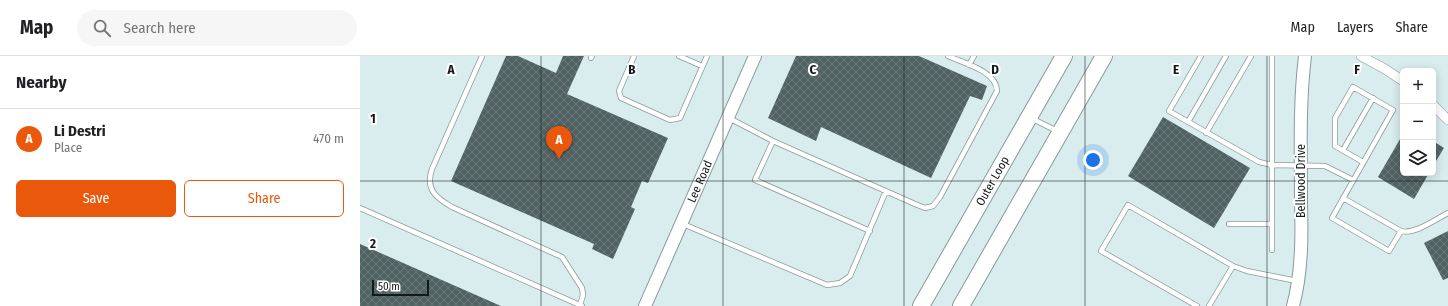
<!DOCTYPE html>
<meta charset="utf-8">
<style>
body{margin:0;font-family:"Fira Sans Condensed",sans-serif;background:#f6f6f6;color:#202124}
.controls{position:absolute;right:12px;top:12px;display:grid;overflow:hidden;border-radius:6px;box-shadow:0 2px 10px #0003}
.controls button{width:36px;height:36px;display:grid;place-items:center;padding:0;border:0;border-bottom:1px solid #e0e0e0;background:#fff;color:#202124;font:20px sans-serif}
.scale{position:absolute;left:12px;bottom:10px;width:57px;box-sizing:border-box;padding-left:4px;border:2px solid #121919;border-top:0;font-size:11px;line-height:14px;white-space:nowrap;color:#121919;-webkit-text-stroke:3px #fff;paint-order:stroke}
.you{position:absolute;left:733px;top:104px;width:14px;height:14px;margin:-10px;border:3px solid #fff;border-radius:50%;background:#1a73e8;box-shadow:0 0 0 6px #1a73e833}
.badge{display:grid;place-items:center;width:26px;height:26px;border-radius:50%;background:#ea580c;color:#fff;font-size:13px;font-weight:700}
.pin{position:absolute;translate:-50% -33px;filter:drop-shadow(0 1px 2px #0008)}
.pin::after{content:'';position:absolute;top:21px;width:14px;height:12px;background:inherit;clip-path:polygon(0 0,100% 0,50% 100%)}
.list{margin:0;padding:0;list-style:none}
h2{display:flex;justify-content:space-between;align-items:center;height:52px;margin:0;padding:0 16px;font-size:17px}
h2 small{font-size:13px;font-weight:400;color:#757577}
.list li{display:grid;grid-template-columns:26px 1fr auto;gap:12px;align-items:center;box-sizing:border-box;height:60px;padding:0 16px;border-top:1px solid #e0e0e0}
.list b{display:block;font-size:15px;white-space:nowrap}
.list p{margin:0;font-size:13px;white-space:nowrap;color:#757577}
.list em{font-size:13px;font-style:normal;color:#757577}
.actions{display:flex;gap:8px;padding:12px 16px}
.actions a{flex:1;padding:9px 0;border:1px solid #ea580c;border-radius:6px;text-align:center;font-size:14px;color:#ea580c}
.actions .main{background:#ea580c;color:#fff}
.icon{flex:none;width:22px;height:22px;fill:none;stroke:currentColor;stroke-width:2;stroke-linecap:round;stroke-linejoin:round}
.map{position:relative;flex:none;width:1088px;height:250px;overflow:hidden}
header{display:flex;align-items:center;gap:24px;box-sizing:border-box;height:56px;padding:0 20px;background:#fff;border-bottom:1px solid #e0e0e0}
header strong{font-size:19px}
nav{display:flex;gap:22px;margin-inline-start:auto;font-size:14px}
.search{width:280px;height:36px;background:#f6f6f6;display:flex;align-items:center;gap:10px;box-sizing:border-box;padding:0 14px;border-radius:22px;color:#757577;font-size:15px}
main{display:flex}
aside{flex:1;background:#fff}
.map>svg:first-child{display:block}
.building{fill:url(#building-cross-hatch)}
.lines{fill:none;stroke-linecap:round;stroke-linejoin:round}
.lane-casing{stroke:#889a9b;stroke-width:6}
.street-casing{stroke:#889a9b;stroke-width:10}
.secondary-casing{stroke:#889a9b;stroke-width:14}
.highway-casing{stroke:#889a9b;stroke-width:18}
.lane{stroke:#fff;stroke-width:4.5}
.street{stroke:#fff;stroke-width:9}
.secondary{stroke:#fff;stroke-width:12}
.highway{stroke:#fff;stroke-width:16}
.grid{fill:none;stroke:#121919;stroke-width:1;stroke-opacity:0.55}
.labels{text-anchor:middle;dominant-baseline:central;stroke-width:4;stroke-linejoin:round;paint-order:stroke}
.street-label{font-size:12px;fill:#121919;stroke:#fff}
.grid-label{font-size:13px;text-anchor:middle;font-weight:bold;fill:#121919;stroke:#fff;stroke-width:4;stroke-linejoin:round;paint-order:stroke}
</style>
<header>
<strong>Map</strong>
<div class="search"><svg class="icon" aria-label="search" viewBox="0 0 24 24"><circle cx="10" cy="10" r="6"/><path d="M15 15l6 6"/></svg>Search here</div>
<nav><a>Map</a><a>Layers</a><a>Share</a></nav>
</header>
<main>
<aside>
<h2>Nearby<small></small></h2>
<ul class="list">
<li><span class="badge">A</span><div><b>Li Destri</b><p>Place</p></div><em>470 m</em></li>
</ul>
<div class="actions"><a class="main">Save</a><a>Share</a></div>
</aside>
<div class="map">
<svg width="1088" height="250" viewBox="0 0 1088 250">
<defs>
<pattern id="building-cross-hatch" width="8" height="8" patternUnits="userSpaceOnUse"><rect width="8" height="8" fill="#516263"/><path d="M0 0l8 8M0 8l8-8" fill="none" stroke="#6b7879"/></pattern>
</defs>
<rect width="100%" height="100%" fill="#d9edee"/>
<path class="building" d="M146,0h12l38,17 7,-17h21l-17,38 101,44 -20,45 -6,-2 -11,26 4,2 -22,50 -21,-10 2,-5 -143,-63z
M436,0h123l68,30 -5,14 -12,-4 -39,82 -110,-51 -5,14 -48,-23z
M803,61l87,51 -36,60 -86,-52z
M1043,78v39h26l-15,26 -36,-22z
M1073,85l11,7 -11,18z
M1088,175v47l-5,2 -19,-37z
M0,188l141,62h-141z"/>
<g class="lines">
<defs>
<path id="lane" d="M122,0l-50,113c-7,20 4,29 20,38l110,50 20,31 1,7 -3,10
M274,0l-15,35 2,7 49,22 10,-2 27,-62
M319,0l23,10
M841,0l-32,55 90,51 13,3 53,1 28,14
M912,0v194
M231,2l1,-2
M609,9l5,-9
M369,62l44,23 142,63 10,4 8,-2 7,-9 57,-106c0,-20 -34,-28 -49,-35
M671,62l26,13
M828,66l38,-66
M846,77l45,-77
M413,85l-18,39 115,51
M983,94l30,-52
M1003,106l-28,-16v-28l18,-31 40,23 -61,108 57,33 12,-20
M983,142l58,33c13,4 35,-12 47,-18
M0,152l222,98
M323,168l144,61 13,-2 10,-7 36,-85
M869,168h43
M873,210l14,5 50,10
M837,250l-96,-55 27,-46 105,61 -24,40"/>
<path id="street" d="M1001,0l24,13 18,12
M1073,49l15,15"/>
<g id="secondary">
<path id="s1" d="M285,250l110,-250"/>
<path d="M933,250c9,-34 9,-69 8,-103 0,-49 -2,-98 4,-147"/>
</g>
<g id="highway">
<path id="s2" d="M561,250l143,-250"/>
<path d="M601,250l143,-250"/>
</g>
</defs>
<use href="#lane" class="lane-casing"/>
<use href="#street" class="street-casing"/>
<use href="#secondary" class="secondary-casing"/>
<use href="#highway" class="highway-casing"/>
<use href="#lane" class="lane"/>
<use href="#street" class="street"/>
<use href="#secondary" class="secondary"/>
<use href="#highway" class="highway"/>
</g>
<path class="grid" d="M181,0v250M363,0v250M544,0v250M725,0v250M907,0v250M0,125h1088"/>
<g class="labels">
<g class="street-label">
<text stroke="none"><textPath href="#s1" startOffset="136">Lee Road</textPath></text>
<text stroke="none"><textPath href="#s2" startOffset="144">Outer Loop</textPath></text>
<text transform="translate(941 125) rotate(-90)">Bellwood Drive</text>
</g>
</g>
<g class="grid-label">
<text x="91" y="18">A</text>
<text x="272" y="18">B</text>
<text x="453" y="18">C</text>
<text x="635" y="18">D</text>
<text x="816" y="18">E</text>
<text x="997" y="18">F</text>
<text x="13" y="67">1</text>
<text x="13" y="192">2</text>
</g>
</svg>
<div class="controls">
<button>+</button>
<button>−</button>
<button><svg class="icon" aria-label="layers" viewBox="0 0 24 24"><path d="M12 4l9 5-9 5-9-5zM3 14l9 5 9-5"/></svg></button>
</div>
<div class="scale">50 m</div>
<div class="you"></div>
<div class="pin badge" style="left:199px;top:103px">A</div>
</div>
</main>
